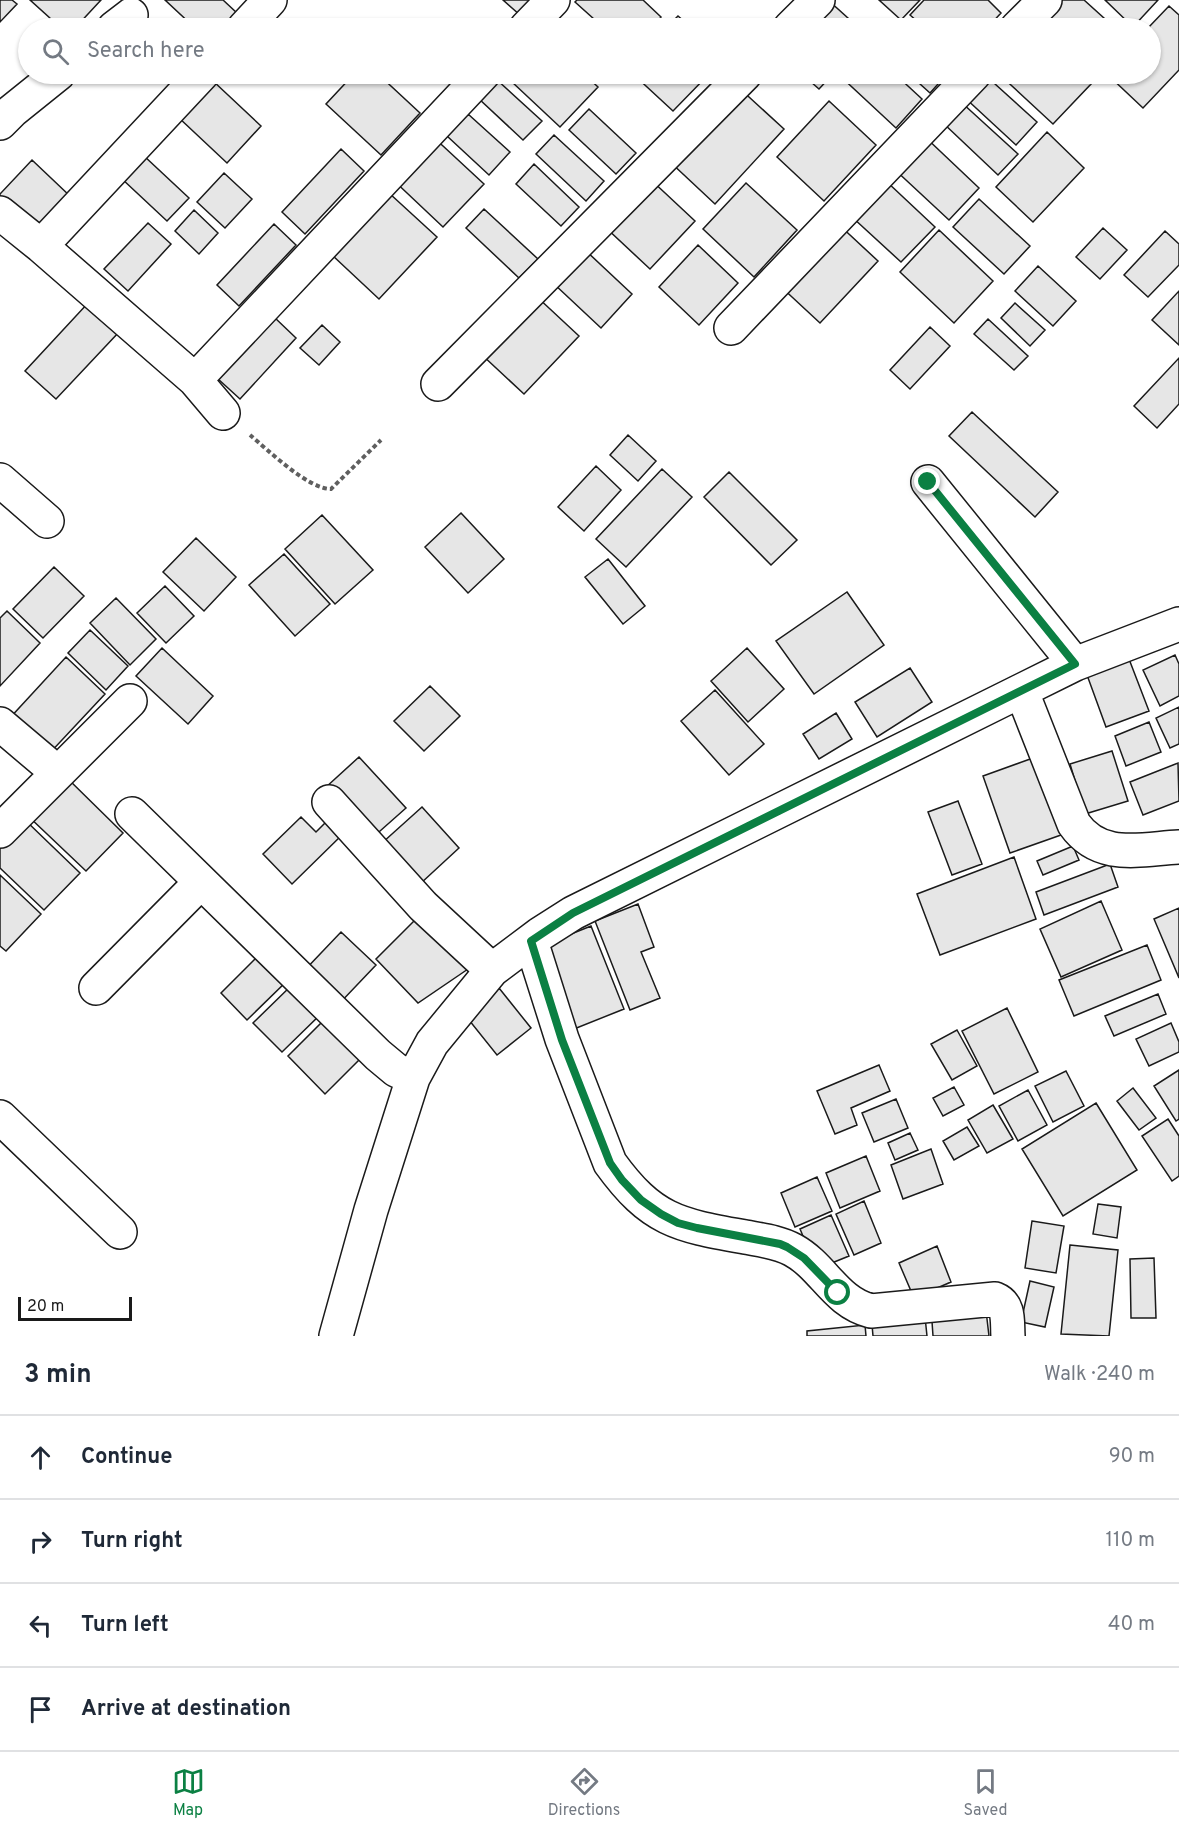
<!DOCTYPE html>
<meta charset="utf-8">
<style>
body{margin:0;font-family:Overpass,sans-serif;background:#f2f2f3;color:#1f2937}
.scale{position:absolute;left:18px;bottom:15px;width:114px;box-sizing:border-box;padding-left:6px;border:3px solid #1a1a1a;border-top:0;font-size:16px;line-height:21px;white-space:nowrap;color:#1a1a1a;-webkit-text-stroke:4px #fff;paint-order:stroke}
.stop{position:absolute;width:18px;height:18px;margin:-14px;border:4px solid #0b8043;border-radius:50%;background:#fff}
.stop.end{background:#0b8043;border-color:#fff;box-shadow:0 2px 6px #0008}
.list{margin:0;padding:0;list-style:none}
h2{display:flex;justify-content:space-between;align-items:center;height:78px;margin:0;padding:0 24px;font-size:26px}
h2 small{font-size:20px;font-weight:400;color:#747a83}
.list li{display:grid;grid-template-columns:39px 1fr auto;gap:18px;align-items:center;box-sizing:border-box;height:84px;padding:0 24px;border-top:2px solid #e0e1e3}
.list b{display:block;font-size:22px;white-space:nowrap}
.list em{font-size:20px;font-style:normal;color:#747a83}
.icon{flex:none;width:33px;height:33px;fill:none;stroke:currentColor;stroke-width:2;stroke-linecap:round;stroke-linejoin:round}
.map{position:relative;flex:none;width:1179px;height:1336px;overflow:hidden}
.search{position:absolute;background:#fff;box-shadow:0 2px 4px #0004;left:18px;right:18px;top:18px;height:66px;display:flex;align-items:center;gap:15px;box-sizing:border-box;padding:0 21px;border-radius:33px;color:#747a83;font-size:22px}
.sheet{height:414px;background:#fff}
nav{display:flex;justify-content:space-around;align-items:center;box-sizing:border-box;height:84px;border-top:2px solid #e0e1e3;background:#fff;font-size:16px;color:#747a83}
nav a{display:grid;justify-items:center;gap:3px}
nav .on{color:#0b8043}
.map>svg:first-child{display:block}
.building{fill:#e6e6e6;stroke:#1a1a1a;stroke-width:1.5}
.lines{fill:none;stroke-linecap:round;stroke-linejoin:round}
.minor-casing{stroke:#1a1a1a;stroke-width:36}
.path{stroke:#5f5f5f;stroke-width:4;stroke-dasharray:4.5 3;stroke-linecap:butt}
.minor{stroke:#fff;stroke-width:33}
.route{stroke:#0b8043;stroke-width:8}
</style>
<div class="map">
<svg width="1179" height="1336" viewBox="0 0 1179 1336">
<rect width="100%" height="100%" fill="#fff"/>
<path class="building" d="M0,0h12l5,4 -17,18z
M30,0h71l-26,28h-14z
M165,0h58l14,13 -14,15h-28z
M503,0h31l-14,15z
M577,0h66l18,17 -10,11h-47l-29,-26z
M828,0l31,28h-61z
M879,0h41l-19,20z
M924,0h64l13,13 -14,15h-62l-15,-13z
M1051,0h33l31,28h-70l-11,-10z
M1105,0h53l-25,27z
M1169,6l10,9v55l-36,38 -36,-34h43v-46h-2z
M678,16l14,12h-26z
M354,74h24l42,39 -39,42 -55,-51z
M519,74h65l14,13 -38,40 -48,-45z
M633,74h76l-36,37z
M802,74h31l-14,15z
M838,74h57l27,25 -26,29z
M909,74h38l-17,19z
M984,74l53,48 -21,23 -53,-49z
M999,74h80l12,10 -38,40z
M496,79l46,42 -19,19 -45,-42z
M212,80l49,46 -34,37 -49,-46z
M737,86l47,43 -69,75 -47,-44z
M829,101l47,44 -52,56 -47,-44z
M961,102l57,52 -20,21 -56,-53z
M589,109l47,44 -20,21 -47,-44z
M468,114l42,38 -21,23 -42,-39z
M1047,132l37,36 -51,54 -37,-35z
M429,133l55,51 -41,43 -54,-51z
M922,134l57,54 -30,32 -57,-53z
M554,135l50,46 -18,20 -50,-47z
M341,149l23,22 -59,63 -23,-22z
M143,155l46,43 -22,23 -46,-43z
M32,160l39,37 -33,36 -38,-36v-3z
M534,164l45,43 -18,19 -45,-42z
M224,173l28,26 -27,29 -28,-26z
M649,178l46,43 -45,48 -46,-43z
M886,181l49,46 -34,35 -49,-45z
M746,183l51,47 -43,47 -51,-48z
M389,193l48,44 -58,62 -47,-44z
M979,199l51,47 -26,28 -51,-47z
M484,209l54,50 -19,19 -53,-50z
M194,210l24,23 -19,21 -24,-23z
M836,222l42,39 -58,62 -42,-39z
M148,223l23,21 -43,47 -24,-22z
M274,224l22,21 -57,61 -22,-21z
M1103,228l24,22 -27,29 -24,-22z
M939,230l54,51 -39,42 -54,-51z
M1165,231l14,13v21l-31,32 -24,-22z
M698,245l40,38 -39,42 -40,-38z
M584,249l48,45 -31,34 -48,-45z
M1038,266l38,35 -23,25 -38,-35z
M1179,291v54l-27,-25z
M535,295l44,41 -55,58 -43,-40z
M88,303l31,29 -63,67 -31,-28z
M1015,303l30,27 -15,16 -29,-28z
M274,317l22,21 -56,61 -23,-21z
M988,319l40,37 -14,14 -40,-36z
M322,325l18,17 -21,23 -19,-17z
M930,327l20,19 -40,43 -20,-19z
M1179,358v46l-22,24 -23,-22z
M972,412l86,80 -23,25 -86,-81z
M628,435l28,26 -18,20 -28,-26z
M596,466l25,24 -37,41 -26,-24z
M662,469l30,28 -66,70 -30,-28z
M729,472l68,68 -26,25 -67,-68z
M461,513l43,46 -36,34 -43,-46z
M322,515l51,55 -38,34 -50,-55z
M196,538l40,39 -32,34 -41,-39z
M284,554l46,50 -35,32 -46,-51z
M608,559l37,47 -22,18 -38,-47z
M54,567l30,29 -41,42 -30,-29z
M165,586l29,30 -28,27 -29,-30z
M847,592l37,53 -70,49 -38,-53z
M116,598l40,41 -26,26 -40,-42z
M7,611l33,32 -40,43v-68z
M90,630l38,36 -22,24 -38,-37z
M162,648l51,48 -25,28 -52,-48z
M747,648l37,41 -36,33 -37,-41z
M1175,655l4,9v32l-19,10 -17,-36z
M66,657l39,37 -58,62 -39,-36z
M1129,659l20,52 -43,16 -19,-52z
M910,668l22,34 -55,35 -22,-35z
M430,686l30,30 -36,35 -30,-30z
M715,690l49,54 -35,31 -48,-54z
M1179,707v37l-9,4 -14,-30z
M836,713l16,26 -33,20 -16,-25z
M1149,722l12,30 -35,14 -11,-30z
M1112,751l16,50 -43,13 -15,-50z
M359,757l47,51 -35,31 -46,-51z
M1033,758l28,77 -51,18 -27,-77z
M1178,763l1,38 -36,14 -13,-33z
M65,776l58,57 -37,38 -59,-56z
M958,801l24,63 -30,11 -24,-63z
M422,807l37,41 -39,36 -38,-41z
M301,817l15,15 15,-15 14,15 -53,52 -29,-30z
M24,819l56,54 -36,37 -44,-42v-25z
M1073,846l6,14 -36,15 -6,-14z
M1014,857l22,62 -96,36 -23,-61z
M1110,864l8,23 -74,28 -8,-23z
M0,875l41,39 -35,37 -6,-5z
M1101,901l21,49 -61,27 -21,-48z
M638,904l16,43 -13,5 19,46 -30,12 -35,-89z
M1179,908v70l-25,-59z
M420,915l51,52 -53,36 -42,-44z
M591,926l33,83 -50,20 -33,-83z
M341,932l35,33 -39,41 -35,-33z
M1147,945l14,35 -87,36 -15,-36z
M264,950l27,27 -44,43 -26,-27z
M295,982l29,29 -42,41 -29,-29z
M499,988l32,40 -34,27 -32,-40z
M1158,994l8,20 -52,22 -9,-20z
M1007,1008l31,64 -44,22 -32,-63z
M329,1015l37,38 -41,41 -37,-38z
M1171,1023l8,19v10l-30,14 -13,-27z
M957,1030l20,36 -25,14 -21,-36z
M879,1065l11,26 -39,17 6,17 -22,9 -18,-43z
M1179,1070v49l-3,2 -22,-35z
M1066,1071l18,35 -31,16 -18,-36z
M954,1087l10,18 -21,11 -10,-18z
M1133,1088l23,30 -17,12 -22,-29z
M1028,1090l19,35 -29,16 -19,-35z
M896,1099l12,29 -34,14 -12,-29z
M1096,1103l41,67 -74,46 -41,-67z
M993,1105l20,34 -26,14 -19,-33z
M1168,1119l11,17v40l-7,5 -30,-45z
M967,1127l12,19 -25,14 -11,-19z
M910,1133l8,17 -23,10 -7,-17z
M931,1149l12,35 -40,15 -12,-34z
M866,1156l14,35 -40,17 -14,-35z
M817,1177l15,34 -37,16 -14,-34z
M864,1201l17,42 -27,12 -18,-41z
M1098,1204l23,3 -4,31 -24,-4z
M831,1215l18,41 -32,13 -17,-40z
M1032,1221l32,5 -8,47 -31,-5z
M1070,1245l48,5 -9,86 -48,-2z
M937,1246l14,36 -37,16 -15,-35z
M1154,1258l2,60h-25l-1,-59z
M1030,1281l24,6 -9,40 -24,-5z
M985,1302l4,34h-56l-2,-29z
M924,1307l3,29h-54l-2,-23z
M865,1325l1,11h-59v-5z"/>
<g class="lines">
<defs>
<path id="minor" d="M114,28l17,-13
M244,28l26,-28
M526,28l27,-28
M790,28l28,-28
M1017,28l28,-28
M0,123l12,-12 46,-37
M0,213l41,33 154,134 28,33
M41,246l161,-172
M731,328l243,-254
M195,380l288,-306
M438,384l307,-310
M0,480l47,41
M928,482l147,182
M1022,692l52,132c26,37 66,25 105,23
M0,724l58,49
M329,802l94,104 69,64
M132,814l246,241 18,15 17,8
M0,831l130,-130
M531,941l31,98 48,124c42,58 68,62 135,74 16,3 34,5 48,13 31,17 42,52 78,61l124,-12c15,6 12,23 13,37
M96,988l105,-106
M0,1117l120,115
M336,1336l35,-126 42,-132 19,-35 60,-73 48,-36 33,-21 502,-249 104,-40"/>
</defs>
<use href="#minor" class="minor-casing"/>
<path class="path" d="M250,435c18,15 58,54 81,54l50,-49"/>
<use href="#minor" class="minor"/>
</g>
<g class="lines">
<path class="route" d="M838,1293l-34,-35 -17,-11 -7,-3 -83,-16 -19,-5 -17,-9 -20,-14 -19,-20 -12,-17 -48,-123 -31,-99 42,-28 502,-249 -147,-182"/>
</g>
</svg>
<div class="scale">20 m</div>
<div class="stop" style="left:838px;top:1293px"></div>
<div class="stop end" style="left:928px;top:482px"></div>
<div class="search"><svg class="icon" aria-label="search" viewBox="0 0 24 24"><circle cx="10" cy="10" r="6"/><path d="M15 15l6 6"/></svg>Search here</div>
</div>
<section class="sheet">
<h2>3 min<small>Walk · 240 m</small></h2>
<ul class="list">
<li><svg class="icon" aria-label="ahead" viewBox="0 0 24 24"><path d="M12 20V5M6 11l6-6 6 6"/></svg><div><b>Continue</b></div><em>90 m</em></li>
<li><svg class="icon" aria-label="right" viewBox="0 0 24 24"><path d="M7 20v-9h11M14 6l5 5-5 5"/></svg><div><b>Turn right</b></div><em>110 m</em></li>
<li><svg class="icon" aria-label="left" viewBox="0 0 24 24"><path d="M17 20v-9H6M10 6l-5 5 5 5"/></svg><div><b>Turn left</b></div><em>40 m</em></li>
<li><svg class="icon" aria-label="arrive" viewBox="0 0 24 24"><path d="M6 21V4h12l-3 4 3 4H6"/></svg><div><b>Arrive at destination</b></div></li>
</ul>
</section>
<nav>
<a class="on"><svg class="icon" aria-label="map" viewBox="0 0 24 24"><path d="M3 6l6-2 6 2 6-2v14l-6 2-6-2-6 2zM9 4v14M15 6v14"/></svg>Map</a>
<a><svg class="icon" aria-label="directions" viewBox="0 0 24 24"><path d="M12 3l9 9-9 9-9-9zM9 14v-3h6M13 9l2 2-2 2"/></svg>Directions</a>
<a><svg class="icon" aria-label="saved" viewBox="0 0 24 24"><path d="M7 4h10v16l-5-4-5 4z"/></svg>Saved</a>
</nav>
